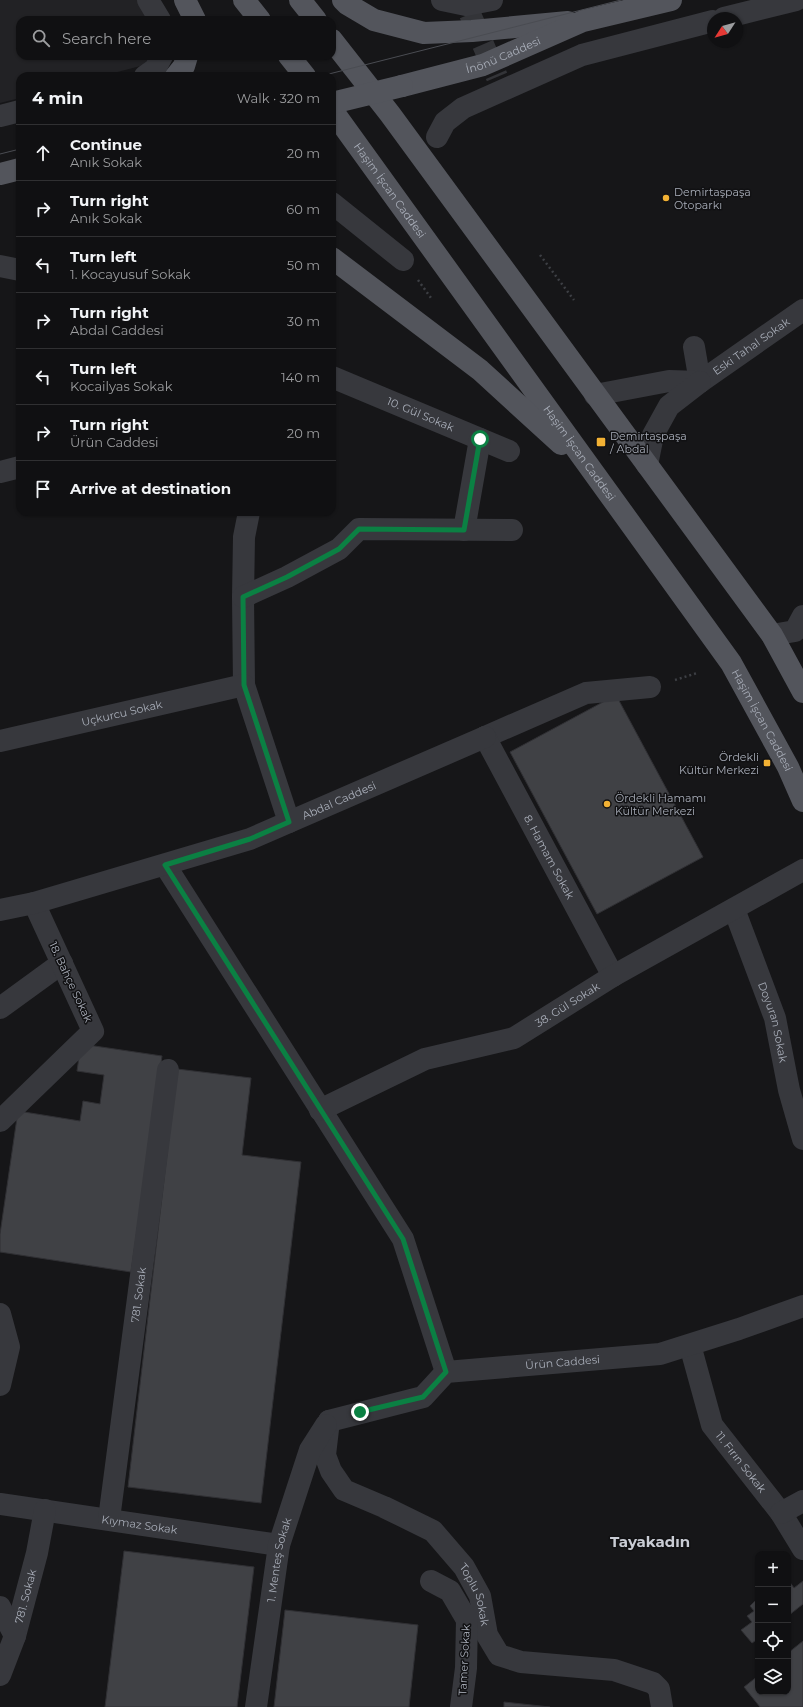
<!DOCTYPE html>
<meta charset="utf-8">
<style>
body{margin:0;font-family:Montserrat,sans-serif;background:#19191b;color:#f1f3f6}
.controls{position:absolute;right:12px;bottom:12px;display:grid;overflow:hidden;border-radius:8px;box-shadow:0 1px 3px #0004}
.controls button{width:36px;height:36px;display:grid;place-items:center;padding:0;border:0;border-bottom:1px solid #303032;background:#101012;color:#f1f3f6;font:20px sans-serif}
.compass{position:absolute;left:707px;top:12px;width:36px;height:36px;border-radius:50%;background:#101012;box-shadow:0 1px 3px #0004;rotate:234deg}
.stop{position:absolute;width:12px;height:12px;margin:-9px;border:3px solid #0b8043;border-radius:50%;background:#fff}
.stop.end{background:#0b8043;border-color:#fff;box-shadow:0 1px 4px #0008}
.list{margin:0;padding:0;list-style:none}
h2{display:flex;justify-content:space-between;align-items:center;height:52px;margin:0;padding:0 16px;font-size:17px}
h2 small{font-size:13px;font-weight:400;color:#9c9d9f}
.list li{display:grid;grid-template-columns:26px 1fr auto;gap:12px;align-items:center;box-sizing:border-box;height:56px;padding:0 16px;border-top:1px solid #303032}
.list b{display:block;font-size:15px;white-space:nowrap}
.list p{margin:0;font-size:13px;white-space:nowrap;color:#9c9d9f}
.list em{font-size:13px;font-style:normal;color:#9c9d9f}
.icon{flex:none;width:22px;height:22px;fill:none;stroke:currentColor;stroke-width:2;stroke-linecap:round;stroke-linejoin:round}
.map{position:relative;flex:none;width:803px;height:1707px;overflow:hidden}
.search{position:absolute;background:#101012;box-shadow:0 1px 3px #0004;left:16px;top:16px;width:320px;height:44px;display:flex;align-items:center;gap:10px;box-sizing:border-box;padding:0 14px;border-radius:12px;color:#9c9d9f;font-size:15px}
.panel{position:absolute;background:#101012;box-shadow:0 1px 3px #0004;left:16px;top:72px;width:320px;height:444px;border-radius:12px}
.map>svg:first-child{display:block}
.built{fill:#222225}
.building{fill:#404145;stroke:#303034}
.lines{fill:none;stroke-linecap:round;stroke-linejoin:round}
.pedestrian-tunnel{stroke:#333438;stroke-width:22;stroke-dasharray:22 11;stroke-linecap:butt}
.path{stroke:#3d3f44;stroke-width:2.5;stroke-dasharray:2 3;stroke-linecap:butt}
.pedestrian{stroke:#37383d;stroke-width:22}
.minor{stroke:#37383d;stroke-width:22}
.tertiary{stroke:#37383d;stroke-width:22}
.primary{stroke:#53555c;stroke-width:22}
.tram{stroke:#4a4c52;stroke-width:1}
.primary-bridge{stroke:#53555c;stroke-width:22}
.route{stroke:#0b8043;stroke-width:5}
.poi-dot{fill:#f2b134;stroke:#111113;stroke-width:1.5}
.labels{text-anchor:middle;dominant-baseline:central;stroke-width:3;stroke-linejoin:round;paint-order:stroke}
.street-label{font-size:11px;fill:#a8adb8;stroke:#111113}
.poi-label{font-size:11px;fill:#a8adb8;stroke:#111113;text-anchor:start}
.district-label{font-size:15px;font-weight:bold;fill:#c9ccd4;stroke:#111113}
</style>
<div class="map">
<svg width="803" height="1707" viewBox="0 0 803 1707">
<rect width="100%" height="100%" fill="#161618"/>
<path class="built" d="M0,0h142l11,20h-133v36h134l-2,7 -50,13h-82v22l-20,5z"/>
<path class="building" d="M616,695l87,162 -106,57 -87,-162z
M81,1044l81,12 -31,216 -131,-20v-18l18,-123 62,10 3,-20 17,3 4,-29 -27,-4z
M177,1069l74,9 -9,77 59,7 -40,341 -133,-16z
M124,1551l130,16 -17,140h-132z
M789,1581l5,7 9,-7v23l-15,12z
M757,1599l1,40 -6,4 -11,-13 11,-8 -5,-6 7,-5 -4,-5z
M285,1610l133,15 -9,82h-135z
M803,1641v66h-43l-16,-20 14,-11v16h30v-39z
M504,1702l46,5h-46z"/>
<g class="lines">
<path class="pedestrian-tunnel" d="M470,14l27,63"/>
<path class="path" d="M540,255l34,45
M418,280l13,18
M675,680l22,-7"/>
<path class="pedestrian" d="M148,0l12,20
M442,0l24,5 26,-5
M724,18l72,-18
M145,76l10,-7 7,-13
M0,116l20,-5
M437,137l8,-15 18,-14 119,-53 131,-34
M332,203l71,57
M485,737l101,-44 64,-6"/>
<g class="minor">
<path d="M0,266l20,4"/>
<path id="s1" d="M694,347l6,35 103,-72"/>
<path id="s2" d="M332,377l177,74"/>
<path d="M595,395l74,-14 31,1"/>
<path d="M647,465l6,-30 16,-29 31,-24"/>
<path d="M0,472l20,-5"/>
<path d="M249,512l-5,25 -1,60 1,88 45,137"/>
<path d="M464,530l16,-91"/>
<path d="M243,597l44,-20 52,-28 20,-20 153,1"/>
<path d="M772,635l23,-4 8,-15"/>
<path id="s3" d="M485,737l128,239"/>
<path id="s4" d="M0,741l244,-56"/>
<path d="M165,865l238,374 43,133"/>
<path id="s5" d="M734,909l41,109 14,72 14,49"/>
<path d="M0,1008l62,-45"/>
<path id="s6" d="M320,1110l105,-51 89,-21 99,-62 190,-106"/>
<path d="M0,1121l93,-90 -59,-128"/>
<path d="M0,1314l9,33 -9,38"/>
<path id="s7" d="M690,1345l22,80 69,88 22,36"/>
<path id="s8" d="M329,1421l-4,34 6,16 13,19 40,17 49,24 31,36 16,29 7,39 12,20 22,7 93,8 39,13 6,6 3,18"/>
<path id="s9" d="M329,1421l94,-24 23,-25 214,-18 79,-25 64,-23"/>
<path id="s10" d="M0,1504l279,41"/>
<path d="M781,1513l22,-12"/>
<path id="s11" d="M109,1519l59,-449"/>
<path d="M431,1581l19,10 17,29 -1,48 -5,39"/>
<path id="s12" d="M15,1636l22,-83 8,-43"/>
<path id="s13" d="M256,1707l23,-162 31,-95 16,-25"/>
</g>
<g class="tertiary">
<path id="s14" d="M0,910l34,-7 216,-64 235,-102"/>
<path d="M0,1607l15,29 -15,39"/>
</g>
<g class="primary">
<path d="M185,0l10,20"/>
<path d="M244,0l16,20"/>
<path d="M300,0l16,20"/>
<path d="M343,0l4,4 27,16 50,13 48,-2 96,-9"/>
<path d="M332,40l58,74 382,521 31,57"/>
<path d="M289,56l16,20"/>
<path d="M176,76l8,-10 3,-10"/>
<path id="s15" d="M402,86l81,-21 100,-44 88,-21"/>
<path id="s16" d="M332,110l399,553 57,104 15,34"/>
<path d="M0,174l20,-5"/>
<path d="M332,258l148,112 81,74"/>
</g>
<path class="tram" d="M321,76l300,-76
M0,154l20,-5"/>
<path class="primary-bridge" d="M332,103l70,-17"/>
</g>
<g class="lines">
<path class="route" d="M360,1412l63,-15 23,-25 -43,-133 -238,-374 85,-26 39,-17 -45,-137 -1,-88 44,-20 52,-28 20,-20 105,1 16,-91"/>
</g>
<g class="poi-dot">
<circle cx="666" cy="198" r="4"/>
<rect x="596" y="437" width="10" height="10" rx="2"/>
<rect x="763" y="759" width="8" height="8" rx="2"/>
<circle cx="607" cy="804" r="4"/>
</g>
<g class="labels">
<g class="street-label">
<text stroke="none"><textPath href="#s15" startOffset="106">İnönü Caddesi</textPath></text>
<text stroke="none"><textPath href="#s16" startOffset="99">Haşim İşcan Caddesi</textPath></text>
<text stroke="none"><textPath href="#s1" startOffset="98">Eski Tahal Sokak</textPath></text>
<text stroke="none"><textPath href="#s2" startOffset="96">10. Gül Sokak</textPath></text>
<text stroke="none"><textPath href="#s16" startOffset="423">Haşim İşcan Caddesi</textPath></text>
<text stroke="none"><textPath href="#s4" startOffset="125">Uçkurcu Sokak</textPath></text>
<text stroke="none"><textPath href="#s16" startOffset="747">Haşim İşcan Caddesi</textPath></text>
<text stroke="none"><textPath href="#s14" startOffset="357">Abdal Caddesi</textPath></text>
<text stroke="none"><textPath href="#s3" startOffset="136">8. Hamam Sokak</textPath></text>
<text transform="translate(71 982) rotate(65)">18. Bahçe Sokak</text>
<text stroke="none"><textPath href="#s6" startOffset="271">38. Gül Sokak</textPath></text>
<text stroke="none"><textPath href="#s5" startOffset="120">Doyuran Sokak</textPath></text>
<text stroke="none"><textPath href="#s11" startOffset="226">781. Sokak</textPath></text>
<text stroke="none"><textPath href="#s9" startOffset="248">Ürün Caddesi</textPath></text>
<text stroke="none"><textPath href="#s7" startOffset="130">11. Fırın Sokak</textPath></text>
<text stroke="none"><textPath href="#s10" startOffset="141">Kıymaz Sokak</textPath></text>
<text stroke="none"><textPath href="#s13" startOffset="149">1. Menteş Sokak</textPath></text>
<text stroke="none"><textPath href="#s8" startOffset="250">Toplu Sokak</textPath></text>
<text stroke="none"><textPath href="#s12" startOffset="41">781. Sokak</textPath></text>
<text transform="translate(464 1660) rotate(-87)">Tamer Sokak</text>
</g>
<g class="poi-label">
<text x="674" y="192">Demirtaşpaşa<tspan x="674" dy="13">Otoparkı</tspan></text>
<text x="610" y="436">Demirtaşpaşa<tspan x="610" dy="13">/ Abdal</tspan></text>
<text x="759" y="757" text-anchor="end">Ördekli<tspan x="759" dy="13">Kültür Merkezi</tspan></text>
<text x="615" y="798">Ördekli Hamamı<tspan x="615" dy="13">Kültür Merkezi</tspan></text>
</g>
<g class="district-label">
<text x="650" y="1541">Tayakadın</text>
</g>
</g>
</svg>
<div class="controls">
<button>+</button>
<button>−</button>
<button><svg class="icon" aria-label="locate" viewBox="0 0 24 24"><circle cx="12" cy="12" r="6"/><path d="M12 2v4M12 18v4M2 12h4M18 12h4"/></svg></button>
<button><svg class="icon" aria-label="layers" viewBox="0 0 24 24"><path d="M12 4l9 5-9 5-9-5zM3 14l9 5 9-5"/></svg></button>
</div>
<svg class="compass" viewBox="-18 -18 36 36"><path d="M0-13l5 13h-10z" fill="#e53935"/><path d="M0 13l5-13h-10z" fill="#9c9d9f"/></svg>
<div class="stop" style="left:480px;top:439px"></div>
<div class="stop end" style="left:360px;top:1412px"></div>
<div class="search"><svg class="icon" aria-label="search" viewBox="0 0 24 24"><circle cx="10" cy="10" r="6"/><path d="M15 15l6 6"/></svg>Search here</div>
<section class="panel">
<h2>4 min<small>Walk · 320 m</small></h2>
<ul class="list">
<li><svg class="icon" aria-label="ahead" viewBox="0 0 24 24"><path d="M12 20V5M6 11l6-6 6 6"/></svg><div><b>Continue</b><p>Anık Sokak</p></div><em>20 m</em></li>
<li><svg class="icon" aria-label="right" viewBox="0 0 24 24"><path d="M7 20v-9h11M14 6l5 5-5 5"/></svg><div><b>Turn right</b><p>Anık Sokak</p></div><em>60 m</em></li>
<li><svg class="icon" aria-label="left" viewBox="0 0 24 24"><path d="M17 20v-9H6M10 6l-5 5 5 5"/></svg><div><b>Turn left</b><p>1. Kocayusuf Sokak</p></div><em>50 m</em></li>
<li><svg class="icon" aria-label="right" viewBox="0 0 24 24"><path d="M7 20v-9h11M14 6l5 5-5 5"/></svg><div><b>Turn right</b><p>Abdal Caddesi</p></div><em>30 m</em></li>
<li><svg class="icon" aria-label="left" viewBox="0 0 24 24"><path d="M17 20v-9H6M10 6l-5 5 5 5"/></svg><div><b>Turn left</b><p>Kocailyas Sokak</p></div><em>140 m</em></li>
<li><svg class="icon" aria-label="right" viewBox="0 0 24 24"><path d="M7 20v-9h11M14 6l5 5-5 5"/></svg><div><b>Turn right</b><p>Ürün Caddesi</p></div><em>20 m</em></li>
<li><svg class="icon" aria-label="arrive" viewBox="0 0 24 24"><path d="M6 21V4h12l-3 4 3 4H6"/></svg><div><b>Arrive at destination</b></div></li>
</ul>
</section>
</div>
